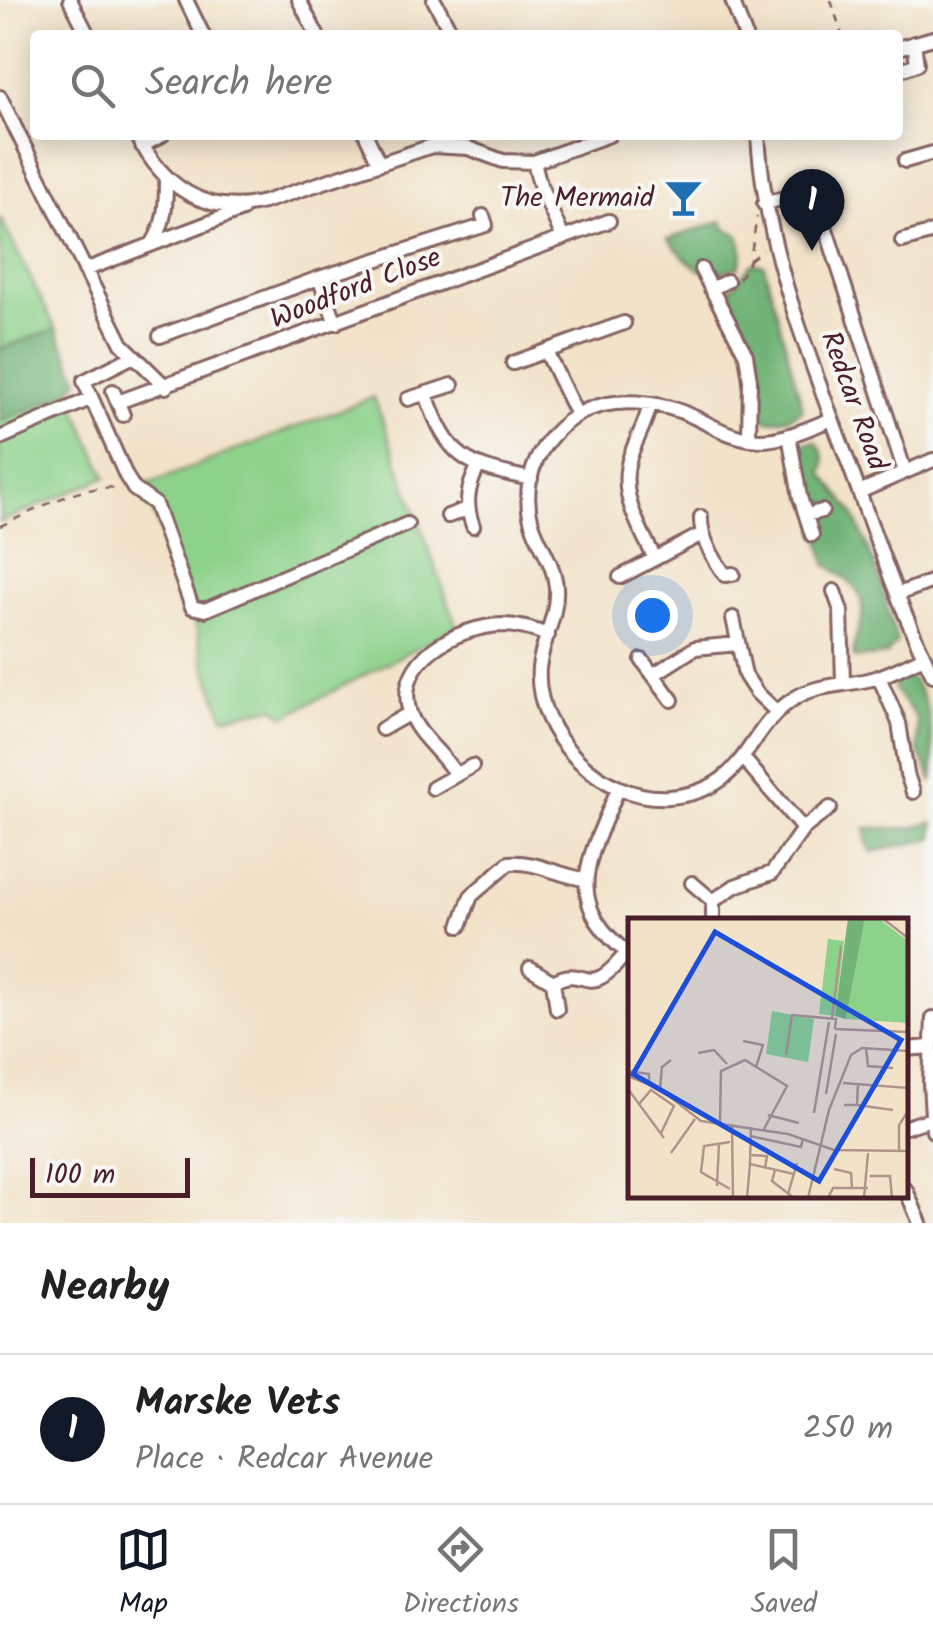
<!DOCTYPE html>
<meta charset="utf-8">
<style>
body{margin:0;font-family:Kalam,sans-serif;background:#f2f2f2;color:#222}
.scale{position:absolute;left:30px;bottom:25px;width:160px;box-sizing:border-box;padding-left:10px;border:5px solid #4a1f2b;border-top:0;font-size:28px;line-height:35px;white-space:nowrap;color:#4a1f2b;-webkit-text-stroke:8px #f6f6f2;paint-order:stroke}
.you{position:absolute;left:652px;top:615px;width:35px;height:35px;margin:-25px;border:8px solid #fff;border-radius:50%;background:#1a73e8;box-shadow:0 0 0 15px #1a73e833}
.badge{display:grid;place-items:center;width:65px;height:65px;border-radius:50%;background:#111827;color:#fff;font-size:32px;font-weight:700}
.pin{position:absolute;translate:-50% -82px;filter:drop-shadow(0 2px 5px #0008)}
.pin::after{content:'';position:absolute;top:52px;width:35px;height:30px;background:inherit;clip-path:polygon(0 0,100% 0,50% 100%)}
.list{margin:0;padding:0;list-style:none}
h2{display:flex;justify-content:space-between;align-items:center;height:130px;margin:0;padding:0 40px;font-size:42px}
h2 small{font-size:32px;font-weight:400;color:#767676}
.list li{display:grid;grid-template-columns:65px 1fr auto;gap:30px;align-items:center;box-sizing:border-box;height:150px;padding:0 40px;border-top:2px solid #e0e0e0}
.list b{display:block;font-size:38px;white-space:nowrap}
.list p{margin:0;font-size:32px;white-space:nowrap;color:#767676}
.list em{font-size:32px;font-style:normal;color:#767676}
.icon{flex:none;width:55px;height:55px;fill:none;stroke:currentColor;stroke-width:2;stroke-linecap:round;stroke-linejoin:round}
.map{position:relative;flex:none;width:933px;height:1223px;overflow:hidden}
.search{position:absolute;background:#fff;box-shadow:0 5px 25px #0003;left:30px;right:30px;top:30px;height:110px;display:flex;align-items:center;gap:25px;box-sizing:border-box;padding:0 35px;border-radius:10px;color:#767676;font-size:38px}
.sheet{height:280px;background:#fff}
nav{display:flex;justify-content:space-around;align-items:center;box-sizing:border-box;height:140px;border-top:2px solid #e0e0e0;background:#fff;font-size:28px;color:#767676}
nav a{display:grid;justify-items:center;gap:5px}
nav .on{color:#111827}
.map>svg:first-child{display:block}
.green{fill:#8dd28b;stroke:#6c785b;stroke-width:2.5}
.forest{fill:#72b477;stroke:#5e6a51;stroke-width:2.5}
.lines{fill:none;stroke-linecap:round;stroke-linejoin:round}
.minor-casing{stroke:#856362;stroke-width:18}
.path{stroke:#856362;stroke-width:2.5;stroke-dasharray:8 8;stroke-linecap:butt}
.minor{stroke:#fff;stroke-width:12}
.labels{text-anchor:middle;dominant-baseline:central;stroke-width:8;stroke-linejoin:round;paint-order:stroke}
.poi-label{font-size:28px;fill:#4a1f2b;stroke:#f6f6f2;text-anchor:end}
.street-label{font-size:28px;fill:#4a1f2b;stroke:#f6f6f2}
.inset-road{fill:none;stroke:#af9489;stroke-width:2.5}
.view{fill:#1d4ed8;fill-opacity:0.15;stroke:#1d4ed8;stroke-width:5}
.inset-edge{fill:none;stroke:#4a1f2b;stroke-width:5}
</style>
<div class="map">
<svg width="933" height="1223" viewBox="0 0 933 1223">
<rect width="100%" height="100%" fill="#f6f6f2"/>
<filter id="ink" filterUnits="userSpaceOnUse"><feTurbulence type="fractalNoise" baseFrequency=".01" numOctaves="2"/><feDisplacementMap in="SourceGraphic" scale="20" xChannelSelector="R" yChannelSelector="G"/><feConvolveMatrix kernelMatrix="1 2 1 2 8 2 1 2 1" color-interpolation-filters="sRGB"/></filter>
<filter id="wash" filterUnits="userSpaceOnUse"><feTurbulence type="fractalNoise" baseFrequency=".0048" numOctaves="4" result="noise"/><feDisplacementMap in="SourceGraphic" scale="40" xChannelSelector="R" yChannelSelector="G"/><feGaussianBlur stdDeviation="2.25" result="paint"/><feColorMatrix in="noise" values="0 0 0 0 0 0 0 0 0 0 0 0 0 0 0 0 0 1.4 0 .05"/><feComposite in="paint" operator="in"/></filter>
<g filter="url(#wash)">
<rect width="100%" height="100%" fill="#f2e2c8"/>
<path class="green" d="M0,217l56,112 -56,20z
M69,392l37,85 -106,45v-101z
M374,397l83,230 -172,89 -11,-9 -50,10 -19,-51 -11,-47 -51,-133z"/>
<path class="forest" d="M722,221l3,7 14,7 4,20 -5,13 -14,2v7c-24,0 -42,-21 -56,-38z
M752,263l12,2 39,144 -14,9 -21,3 -9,-7c1,-46 1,-71 -29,-108l-10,-3 -1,-10 15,-7z
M56,329l23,50 -10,13 -69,29v-72z
M816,441c6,10 13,21 6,32l31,39 23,56 21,74 -11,13 -32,3c-1,-14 1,-18 5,-31 12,-33 -8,-45 -33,-63l-9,-40 5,-9 10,-3 -5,-9 -21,-3 -7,-43 5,-14z
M908,676c25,22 25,72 25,107l-15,-33 -1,-32 -22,-27 -2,-12z
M933,822v17l-61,13 -5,-9 -1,-15h44z"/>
</g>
<g filter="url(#ink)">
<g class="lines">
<defs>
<path id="minor" d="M70,0l18,35
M186,0l17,35
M299,0l18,35
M434,0l17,32
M732,0l13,35
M898,48l35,-10
M898,71l19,-7 -3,-21
M0,97l122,247 44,43
M137,135c25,51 69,82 127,67l168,-56 36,2 35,13 31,1 75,-27
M366,135l13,28
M758,135c7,116 52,224 92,332 26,70 49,141 83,208
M142,146l20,-11
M905,161l28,-8
M534,162l6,23 23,53
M764,204l49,-15 92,283
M902,241l31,-9
M152,244c14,-21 14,-41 14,-65
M701,269l45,86 4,25 -1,59
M85,270l157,-60
M319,278l17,45
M711,289l16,-8
M160,336l159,-58 167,-53 -3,-9
M546,351l31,64
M134,356l-50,25 42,95 8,13 21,15 37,103 13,3 202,-86
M513,363l111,-40
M113,391l10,24
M426,394c23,66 39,71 105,85
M408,399l44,-14
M118,402l491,-181
M650,404c-4,20 -14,35 -20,53 -12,36 9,69 24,100
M832,419c-23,9 -47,21 -72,21 -25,-1 -42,-11 -64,-22 -34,-17 -83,-23 -117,-4 -38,22 -60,66 -47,109 7,22 22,40 24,64 2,29 -14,53 -17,81 -5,67 64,134 130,129 77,-6 74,-61 120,-95 27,-20 56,-15 86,-24 17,-5 33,-14 49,-21
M789,435l11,62 12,38
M0,438l90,-39
M859,492l74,-32
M806,515l16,-4
M448,516l19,-7
M701,517c-1,21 13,42 24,58l8,-1
M473,526c-8,-21 -6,-38 5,-59
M620,577l82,-43
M834,591l7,20 2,72
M898,594l35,-13
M733,618l12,57 11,17 21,20
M642,660l30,40
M653,675l42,-27 43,-4
M879,677l20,46 8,51 6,18
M382,729l28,-16
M744,759l59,70
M456,775c-12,-21 -39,-40 -46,-62 -17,-54 49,-87 93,-88 16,0 30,5 45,10
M433,788l39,-22
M618,789c-27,67 -60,112 12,166
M692,883l21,18v20
M713,901l22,-15 37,-13 31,-44 27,-21
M460,926l11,-30 38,-33c25,-3 50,13 75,16
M530,968l23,14 4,27
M553,982c35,-20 32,23 74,-30
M933,1018l-3,65 3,48
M906,1049l25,-2
M906,1127l25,-8
M906,1190l14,33"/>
</defs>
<use href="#minor" class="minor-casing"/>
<path class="path" d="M831,0l11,35
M750,260l13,-10
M739,279l11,-19 7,-44
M0,526c35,-15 79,-42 118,-38"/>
<use href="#minor" class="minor"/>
</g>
</g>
<defs>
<symbol id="bar-bare" viewBox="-9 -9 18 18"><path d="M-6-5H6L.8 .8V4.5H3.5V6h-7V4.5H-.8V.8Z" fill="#1f6fb2" stroke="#f6f6f2" stroke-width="2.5" paint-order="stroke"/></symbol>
</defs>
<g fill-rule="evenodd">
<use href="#bar-bare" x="656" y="170" width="55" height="55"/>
</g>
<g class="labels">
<g class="poi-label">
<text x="654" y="198">The Mermaid</text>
</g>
<g class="street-label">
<text transform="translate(356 289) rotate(-21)">Woodford Close</text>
<text transform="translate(853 401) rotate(70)">Redcar Road</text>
</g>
</g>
<g transform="translate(628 918)">
<rect width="280" height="280" fill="#f2e2c8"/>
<path d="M237,0h13l30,23v82l-62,-4zM200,21l16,2 -9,75 -16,-2zM144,93l42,8 -6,43 -42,-8z" fill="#8dd28b"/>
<path d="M220,0h17l-19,101 -11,-3z" fill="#72b477"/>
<path class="inset-road" d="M254,0l26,20M204,100l9,-72M207,111l73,3M115,123l20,4 -7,22M238,130l2,18 25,2M70,135l16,-3 13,14M158,137l6,-40 44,4 -1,10M0,153l21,3v9M0,158l32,13 41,32 87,13 46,16 74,1M215,165l65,5v-7M0,171l36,49M32,171l2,-22 9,-7M198,176l10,-60M11,186l12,-14 23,16 -13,27M216,187h13l1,-21M229,187l36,5M186,195l15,-91M140,197l31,8M92,204l1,-51 24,-11 42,26 -23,43M104,206l1,74M123,209l-1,37 44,10M122,218l51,11 2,-9M271,234v-27l9,-14M43,235l24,-34M121,237l18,1 -2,12M206,251l17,4 1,15M147,252l-3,11 22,17M242,258h20l2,22M89,268l2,-43M102,271l-29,-17 3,-26 26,-4M160,276l9,-31M119,280l3,-34M180,280l21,-88 22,-55 11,-7 46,3M200,280l5,-10h35M236,280l4,-45"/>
<path class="view" d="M87,14l186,108 -82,141 -186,-107z"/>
<rect width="280" height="280" class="inset-edge"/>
</g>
</svg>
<div class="scale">100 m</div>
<div class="you"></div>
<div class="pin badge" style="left:812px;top:251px">1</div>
<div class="search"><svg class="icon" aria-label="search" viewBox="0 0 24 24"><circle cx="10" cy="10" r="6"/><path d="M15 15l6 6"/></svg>Search here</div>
</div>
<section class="sheet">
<h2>Nearby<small></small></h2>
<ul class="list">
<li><span class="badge">1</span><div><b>Marske Vets</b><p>Place · Redcar Avenue</p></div><em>250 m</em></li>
</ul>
</section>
<nav>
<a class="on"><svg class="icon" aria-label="map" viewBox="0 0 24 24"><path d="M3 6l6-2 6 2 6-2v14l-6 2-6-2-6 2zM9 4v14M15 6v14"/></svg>Map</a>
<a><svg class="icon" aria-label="directions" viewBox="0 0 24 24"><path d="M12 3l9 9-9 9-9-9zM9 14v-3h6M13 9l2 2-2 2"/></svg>Directions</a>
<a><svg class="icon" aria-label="saved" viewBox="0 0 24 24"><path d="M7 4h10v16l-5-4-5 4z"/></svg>Saved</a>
</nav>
